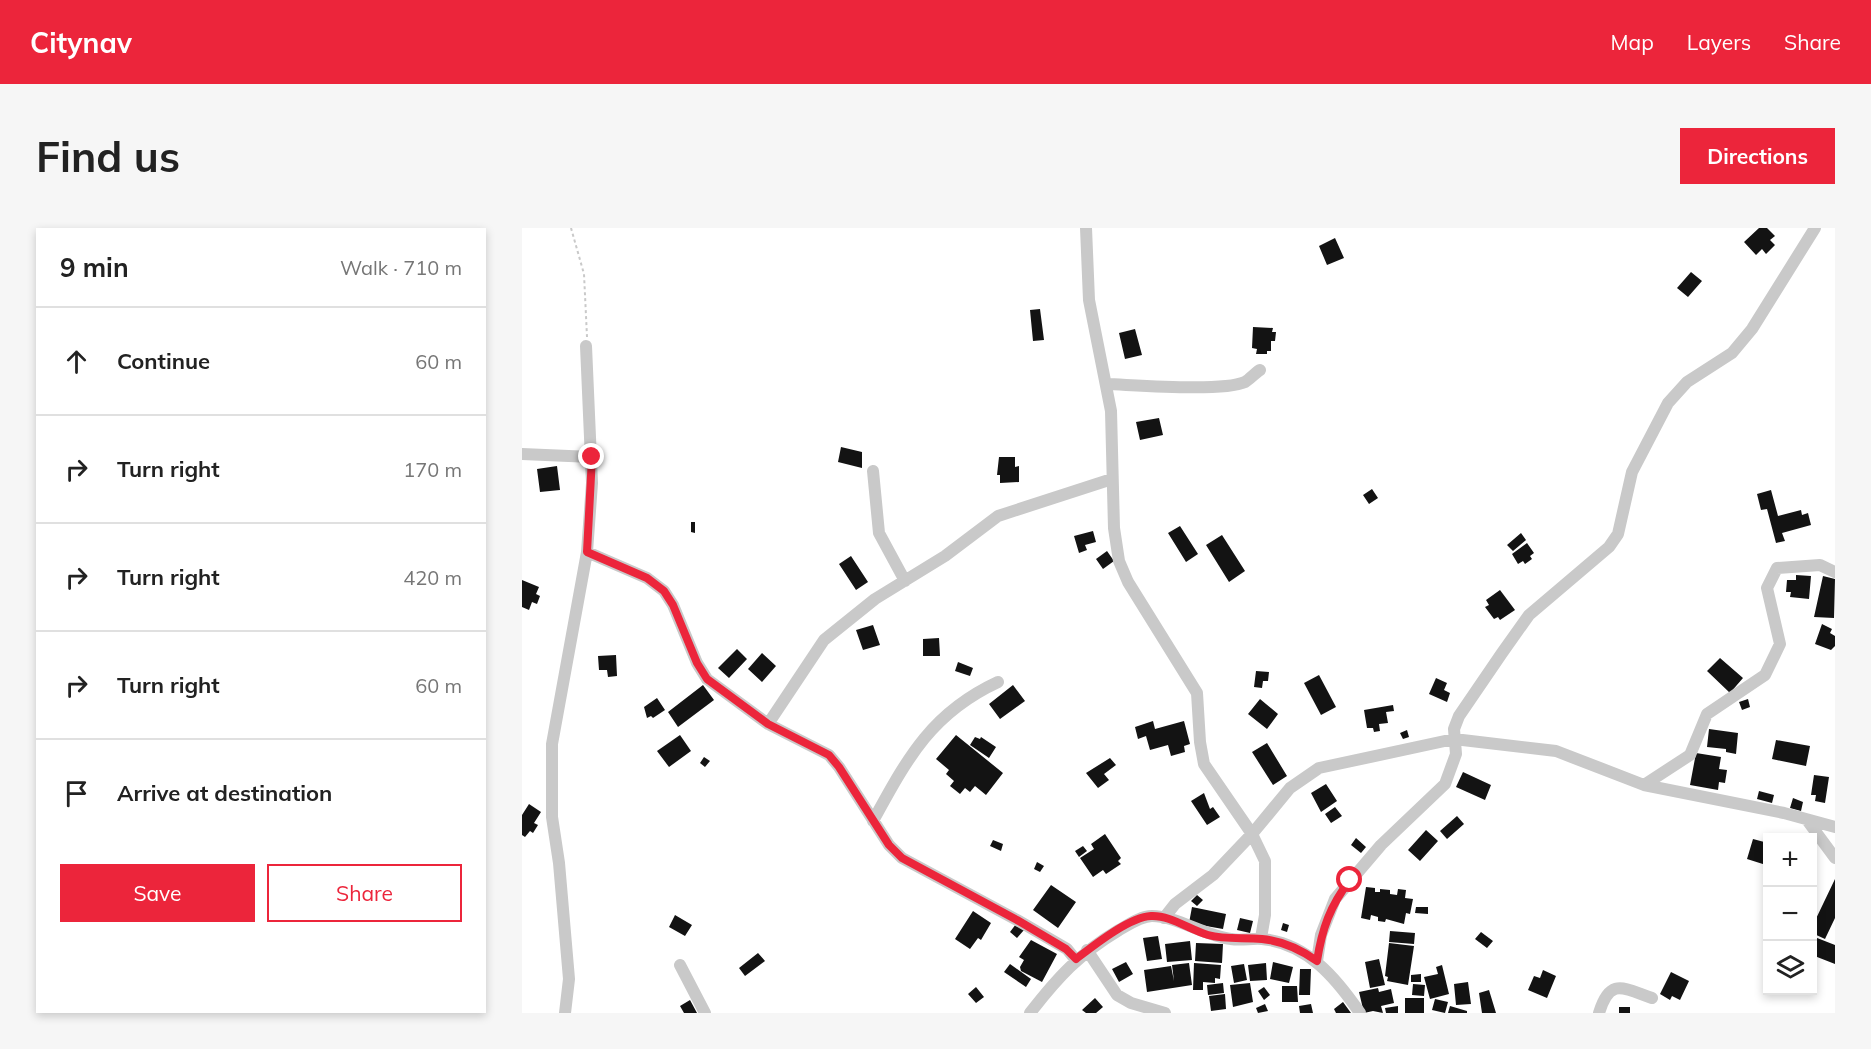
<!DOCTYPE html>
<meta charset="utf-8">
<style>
body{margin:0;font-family:Mulish,sans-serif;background:#f6f6f6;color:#222}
.controls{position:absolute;right:18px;bottom:18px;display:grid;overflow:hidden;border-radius:0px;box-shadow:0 3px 9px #0003}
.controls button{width:54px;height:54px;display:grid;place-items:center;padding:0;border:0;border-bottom:2px solid #e0e0e0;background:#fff;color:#222;font:30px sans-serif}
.stop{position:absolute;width:18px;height:18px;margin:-14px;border:4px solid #ec253b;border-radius:50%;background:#fff}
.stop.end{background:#ec253b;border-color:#fff;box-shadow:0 2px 6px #0008}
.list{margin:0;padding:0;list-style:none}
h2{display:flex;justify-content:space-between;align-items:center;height:78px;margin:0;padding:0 24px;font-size:26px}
h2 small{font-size:20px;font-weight:400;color:#767676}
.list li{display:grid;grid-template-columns:39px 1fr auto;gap:18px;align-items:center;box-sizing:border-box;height:108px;padding:0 24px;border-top:2px solid #e0e0e0}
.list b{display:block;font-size:22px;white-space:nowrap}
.list em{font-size:20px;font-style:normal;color:#767676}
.actions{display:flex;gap:12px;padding:18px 24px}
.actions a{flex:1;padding:14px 0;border:2px solid #ec253b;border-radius:0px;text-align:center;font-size:21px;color:#ec253b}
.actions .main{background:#ec253b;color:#fff}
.icon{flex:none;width:33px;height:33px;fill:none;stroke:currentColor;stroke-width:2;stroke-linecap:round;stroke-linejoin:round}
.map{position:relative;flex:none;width:1313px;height:785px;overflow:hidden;border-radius:0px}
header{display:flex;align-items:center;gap:36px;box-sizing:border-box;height:84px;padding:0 30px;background:#ec253b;color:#fff}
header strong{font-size:28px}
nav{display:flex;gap:33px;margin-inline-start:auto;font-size:21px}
.intro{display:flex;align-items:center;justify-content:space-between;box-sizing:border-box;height:144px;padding:0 36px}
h1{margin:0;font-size:42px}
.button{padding:15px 27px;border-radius:0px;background:#ec253b;color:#fff;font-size:21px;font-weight:700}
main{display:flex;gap:36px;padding:0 36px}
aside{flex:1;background:#fff;border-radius:0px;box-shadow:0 3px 9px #0003}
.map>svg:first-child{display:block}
.building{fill:#131313}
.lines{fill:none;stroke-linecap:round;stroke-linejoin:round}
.path{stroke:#c9c9c9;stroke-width:2;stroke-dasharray:3 3;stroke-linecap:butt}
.minor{stroke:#c9c9c9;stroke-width:12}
.route{stroke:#ec253b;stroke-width:8}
</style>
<header>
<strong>Citynav</strong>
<nav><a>Map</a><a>Layers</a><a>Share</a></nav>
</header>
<div class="intro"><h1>Find us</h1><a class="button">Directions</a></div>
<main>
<aside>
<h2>9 min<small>Walk · 710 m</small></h2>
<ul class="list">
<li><svg class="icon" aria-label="ahead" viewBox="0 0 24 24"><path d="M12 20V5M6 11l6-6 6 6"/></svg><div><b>Continue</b></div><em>60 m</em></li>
<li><svg class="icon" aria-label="right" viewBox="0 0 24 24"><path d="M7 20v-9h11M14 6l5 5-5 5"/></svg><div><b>Turn right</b></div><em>170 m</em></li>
<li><svg class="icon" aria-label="right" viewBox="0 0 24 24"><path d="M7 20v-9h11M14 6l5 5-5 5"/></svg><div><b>Turn right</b></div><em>420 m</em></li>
<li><svg class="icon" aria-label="right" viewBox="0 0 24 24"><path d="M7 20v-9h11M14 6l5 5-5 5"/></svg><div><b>Turn right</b></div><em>60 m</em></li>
<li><svg class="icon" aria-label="arrive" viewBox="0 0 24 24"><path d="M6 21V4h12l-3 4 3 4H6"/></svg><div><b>Arrive at destination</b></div></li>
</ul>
<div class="actions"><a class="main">Save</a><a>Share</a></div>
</aside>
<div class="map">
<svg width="1313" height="785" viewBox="0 0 1313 785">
<rect width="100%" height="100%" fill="#fff"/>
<path class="building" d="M1237,0h8l8,8 -5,4 5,5 -9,9 -4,-5 -6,6 -12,-13z
M813,10l9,20 -17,7 -8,-19z
M1169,44l11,9 -14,16 -11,-9z
M518,81l4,31 -11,1 -3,-31z
M731,99l20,1 -1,4h4l-1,9h-4v10h-4v3h-11l1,-5 -5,-1z
M613,101l7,26 -17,4 -6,-26z
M637,190l4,17 -23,5 -4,-18z
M319,219l21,5v16l-24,-6z
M477,229h16v10l4,-1v16l-19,1v-8h-3z
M35,238l3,24 -20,2 -3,-23z
M850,261l6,9 -9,6 -6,-9z
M1249,262l7,26 23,-6 1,5 6,-2 3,12 -29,8 3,8 -9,2 -9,-34 -6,1 -4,-16z
M169,294h4v11l-4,-1z
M658,298l18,28 -12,8 -18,-29z
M571,303l3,11 -11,3 2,5 -8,3 -5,-17z
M999,305l5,7 -13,11 -6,-6z
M700,307l23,36 -16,11 -23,-37z
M1005,315l7,10 -4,3 2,3 -7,5 -2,-3 -5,3 -6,-10z
M585,323l7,10 -11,8 -7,-10z
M329,328l17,26 -12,8 -17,-26z
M1274,347l15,1 -2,23 -19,-2 1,-5h-5l1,-12h9z
M1301,348l12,3 -1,39 -20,-1z
M0,352l17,7 -3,7 4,2 -3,8 -5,-2 -3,8 -7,-3z
M978,362l15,20 -15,10 -2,-3 -4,2 -9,-12 4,-2 -3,-5z
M1300,396l10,5 -2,4 5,3v10l-4,4 -16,-6z
M351,397l7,20 -17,5 -7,-20z
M417,410l1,18h-17v-17z
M215,421l10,10 -18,19 -11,-10z
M240,425l14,13 -14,16 -14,-13z
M94,427l1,21 -9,1 -1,-7h-8l-1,-14z
M1198,430l23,20 -13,15 -23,-22z
M436,434l15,6 -3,8 -15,-5z
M734,443l13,1 -1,9h-5l-1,7 -8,-1z
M797,447l17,32 -15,8 -17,-32z
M914,450l11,5 -3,7 6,3 -3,9 -18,-8z
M181,457l11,15 -36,27 -10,-15z
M491,457l12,16 -25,18 -11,-15z
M135,470l8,12 -12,8 -2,-2 -4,2 -3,-11z
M738,471l18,15 -11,15 -19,-15z
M1226,471l2,8 -8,3 -3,-8z
M871,477l1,6 -8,1 2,11 -9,1 1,7 -6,1 -1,-4h-6l-3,-18z
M631,493l2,8 29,-8 6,23 -6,2 1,6 -14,4 -3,-11 -18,5 -4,-14 -8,3 -3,-12z
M1187,501l29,4 -2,21 -10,-2v-3l-19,-2z
M885,502l2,7 -6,2 -3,-6z
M158,507l11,16 -22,16 -12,-16z
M434,507l47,38 -17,22 -11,-9 -5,6 -5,-4 -5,6 -10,-8 4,-5 -8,-7 3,-4 -13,-11z
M453,509l5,2 1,-2 15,10 -7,11 -19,-13z
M1254,512l34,6 -4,20 -34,-7z
M745,515l20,33 -14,9 -21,-33z
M1174,525l25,4 -2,12 8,1 -2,13 -6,-1 -1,8 -28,-5z
M182,529l6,4 -5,6 -5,-4z
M588,530l6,7 -12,9 5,6 -11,8 -12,-15z
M941,544l28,13 -6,15 -29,-13z
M1292,547l15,2 -4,26 -10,-2 1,-6h-5z
M804,556l11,17 -16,11 -10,-19z
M1237,563l15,4 -2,8 -15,-4z
M682,565l6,16 3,-2 7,10 -13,8 -16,-24z
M1271,570l10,4 -2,9 -11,-3z
M7,576l12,8 -7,11 4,2 -5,8 -3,-2 -5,6 -3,-2v-20z
M813,579l7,9 -11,7 -6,-9z
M935,588l7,8 -17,15 -7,-8z
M904,602l12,11 -18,20 -12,-11z
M583,606l16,24 -3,3 3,3 -15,10 -3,-4 -10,7 -13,-19 14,-9 -3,-5z
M834,610l10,9 -5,6 -10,-8z
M1231,611l15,4 -2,22 -19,-6z
M471,612l10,4 -2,7 -11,-5z
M561,618l4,5 -8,6 -4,-6z
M515,634l7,4 -4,6 -6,-3z
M1313,651v39l-10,21 -13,-6v-6z
M529,657l25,17 -18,26 -25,-18z
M844,659l9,1v4h5v-3l10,1v4l7,1 1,-6 8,1 -1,8 8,1 -3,15 -4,-1 -2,11 -18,-5 -1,3 -7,-1v-4l-7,-2 -1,5 -9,-2z
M675,667l6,5 -6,6 -6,-5z
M670,679l34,7 -3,15 -34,-6z
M894,679h12v7l-13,-1z
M451,683l18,12 -10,17 -3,-2 -8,11 -15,-10z
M153,687l17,10 -7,11 -16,-9z
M718,690l13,3 -3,12 -13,-3z
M761,695l6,2 -2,7 -6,-2z
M494,696l8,6 -7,8 -7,-6z
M868,703l25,2 -1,11 -25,-2z
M959,704l12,9 -6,7 -12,-9z
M636,708l4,23 -15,2 -4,-23z
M1290,708l23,9v19l-23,-9z
M509,712l26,14 -15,28 -21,-11 -1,-4 4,-7 -5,-3z
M668,713l2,19 -25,2 -2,-18z
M674,715l27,1 -1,19 -27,-2z
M867,715l25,3 -6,39 -21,-4 1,-4 -3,-1z
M236,725l7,8 -20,15 -6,-8z
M857,731l6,26 -15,3 -5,-26z
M604,734l7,12 -14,8 -7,-13z
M751,734l20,5 -4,16 -19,-4z
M667,735l3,22 -45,7 -3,-22 27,-4 3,15 -2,-16z
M672,735l27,2 -1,14 -5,-1v5l-12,-1v8h-10z
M744,735l1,17 -17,1 -2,-16z
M488,736l21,15 -5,8 -22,-15z
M722,736l3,16 -13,3 -3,-17z
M920,737l7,29 -19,5 -6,-22 14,-3 -2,-7z
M778,741h11l-1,26h-11z
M1021,742l13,6 -9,22 -19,-8 6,-14 6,2z
M1149,744l18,9 -9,19 -8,-4 -2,4 -10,-6z
M899,746v8h-10v-7z
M946,754l3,22 -15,1 -2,-21z
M701,755l1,10 -16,2 -1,-10z
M728,755l3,19 -20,5 -3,-22z
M891,756l12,1 -1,11 -12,-1z
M760,758h15l1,16h-16z
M454,759l8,10 -8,6 -8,-9z
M742,759l6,8 -6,5 -6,-9z
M856,760l1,4 12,-3 3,14 -13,3 2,7 -10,-2 -9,2 -5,-21z
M967,762l7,23h-14l-3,-20z
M703,766l1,15 -15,2 -2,-15z
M573,770l8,9 -7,6h-10l-4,-3z
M883,770h19v15h-19z
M913,771l13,3 -3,11 -13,-3z
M168,772l7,13h-13l-4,-7z
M821,774l8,11h-15l-2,-4z
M743,776l3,7 -10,2 -2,-5z
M789,776l2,9h-13l-1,-7z
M876,778v7h-12l-1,-5z
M928,778l17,5v2h-19z
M1097,779h11v6h-11z"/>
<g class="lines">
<path class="path" d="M49,0l13,46 3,63"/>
<path class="minor" d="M564,0l3,72 22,111 3,117 5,33 9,21 69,111 3,49 4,22 48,70 13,27v54l-4,23
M585,156c28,1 116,8 138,-2 5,-3 10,-9 15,-12
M0,226l70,3
M351,243l6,62 26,48
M65,324l60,26 17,13 9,14 24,58 10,16 61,45 61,31 10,12 50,78 13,13 115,62 50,29 8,10
M246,496l56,-84 51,-41 70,-43 53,-40 114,-37
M1122,557l46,-30 17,-41 58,-39 15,-31 -13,-56 10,-20 43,-3 15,7
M1285,592l28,38
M351,593c34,-62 58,-108 125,-139
M642,690l11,-14 38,-29 39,-41 38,-46 29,-20 135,-29 102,12 88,34 140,28 51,14
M565,722l30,45 14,8 34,10
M795,733l4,-26 14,-36 46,-54 64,-61 11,-30 -2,-25 5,-13 43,-63 27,-38 80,-68 9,-13 14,-62 36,-69 19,-21 45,-29 20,-24 63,-101
M158,737l25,48
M43,785l4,-34 -10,-116 -7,-46v-73l35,-192 5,-69 -6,-137
M508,785c28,-36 49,-59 89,-83 9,-5 22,-14 33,-14 24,0 53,20 79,23 10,2 21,-1 31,0 45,4 74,39 98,74
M1077,785c11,-36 24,-25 53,-15"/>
</g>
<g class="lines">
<path class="route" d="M70,229l-5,95 60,26 17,13 9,14 24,58 10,16 61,45 61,31 10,12 50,78 13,13 115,62 49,29 10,10c17,-13 53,-42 75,-43 19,-1 39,14 57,19 18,5 36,2 54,4 21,2 38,10 55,22 5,-32 13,-55 33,-81"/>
</g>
</svg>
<div class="controls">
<button>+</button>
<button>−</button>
<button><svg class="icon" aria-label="layers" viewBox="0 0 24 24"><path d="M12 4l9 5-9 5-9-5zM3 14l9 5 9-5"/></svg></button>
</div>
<div class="stop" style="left:828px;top:652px"></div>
<div class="stop end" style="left:70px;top:229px"></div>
</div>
</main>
